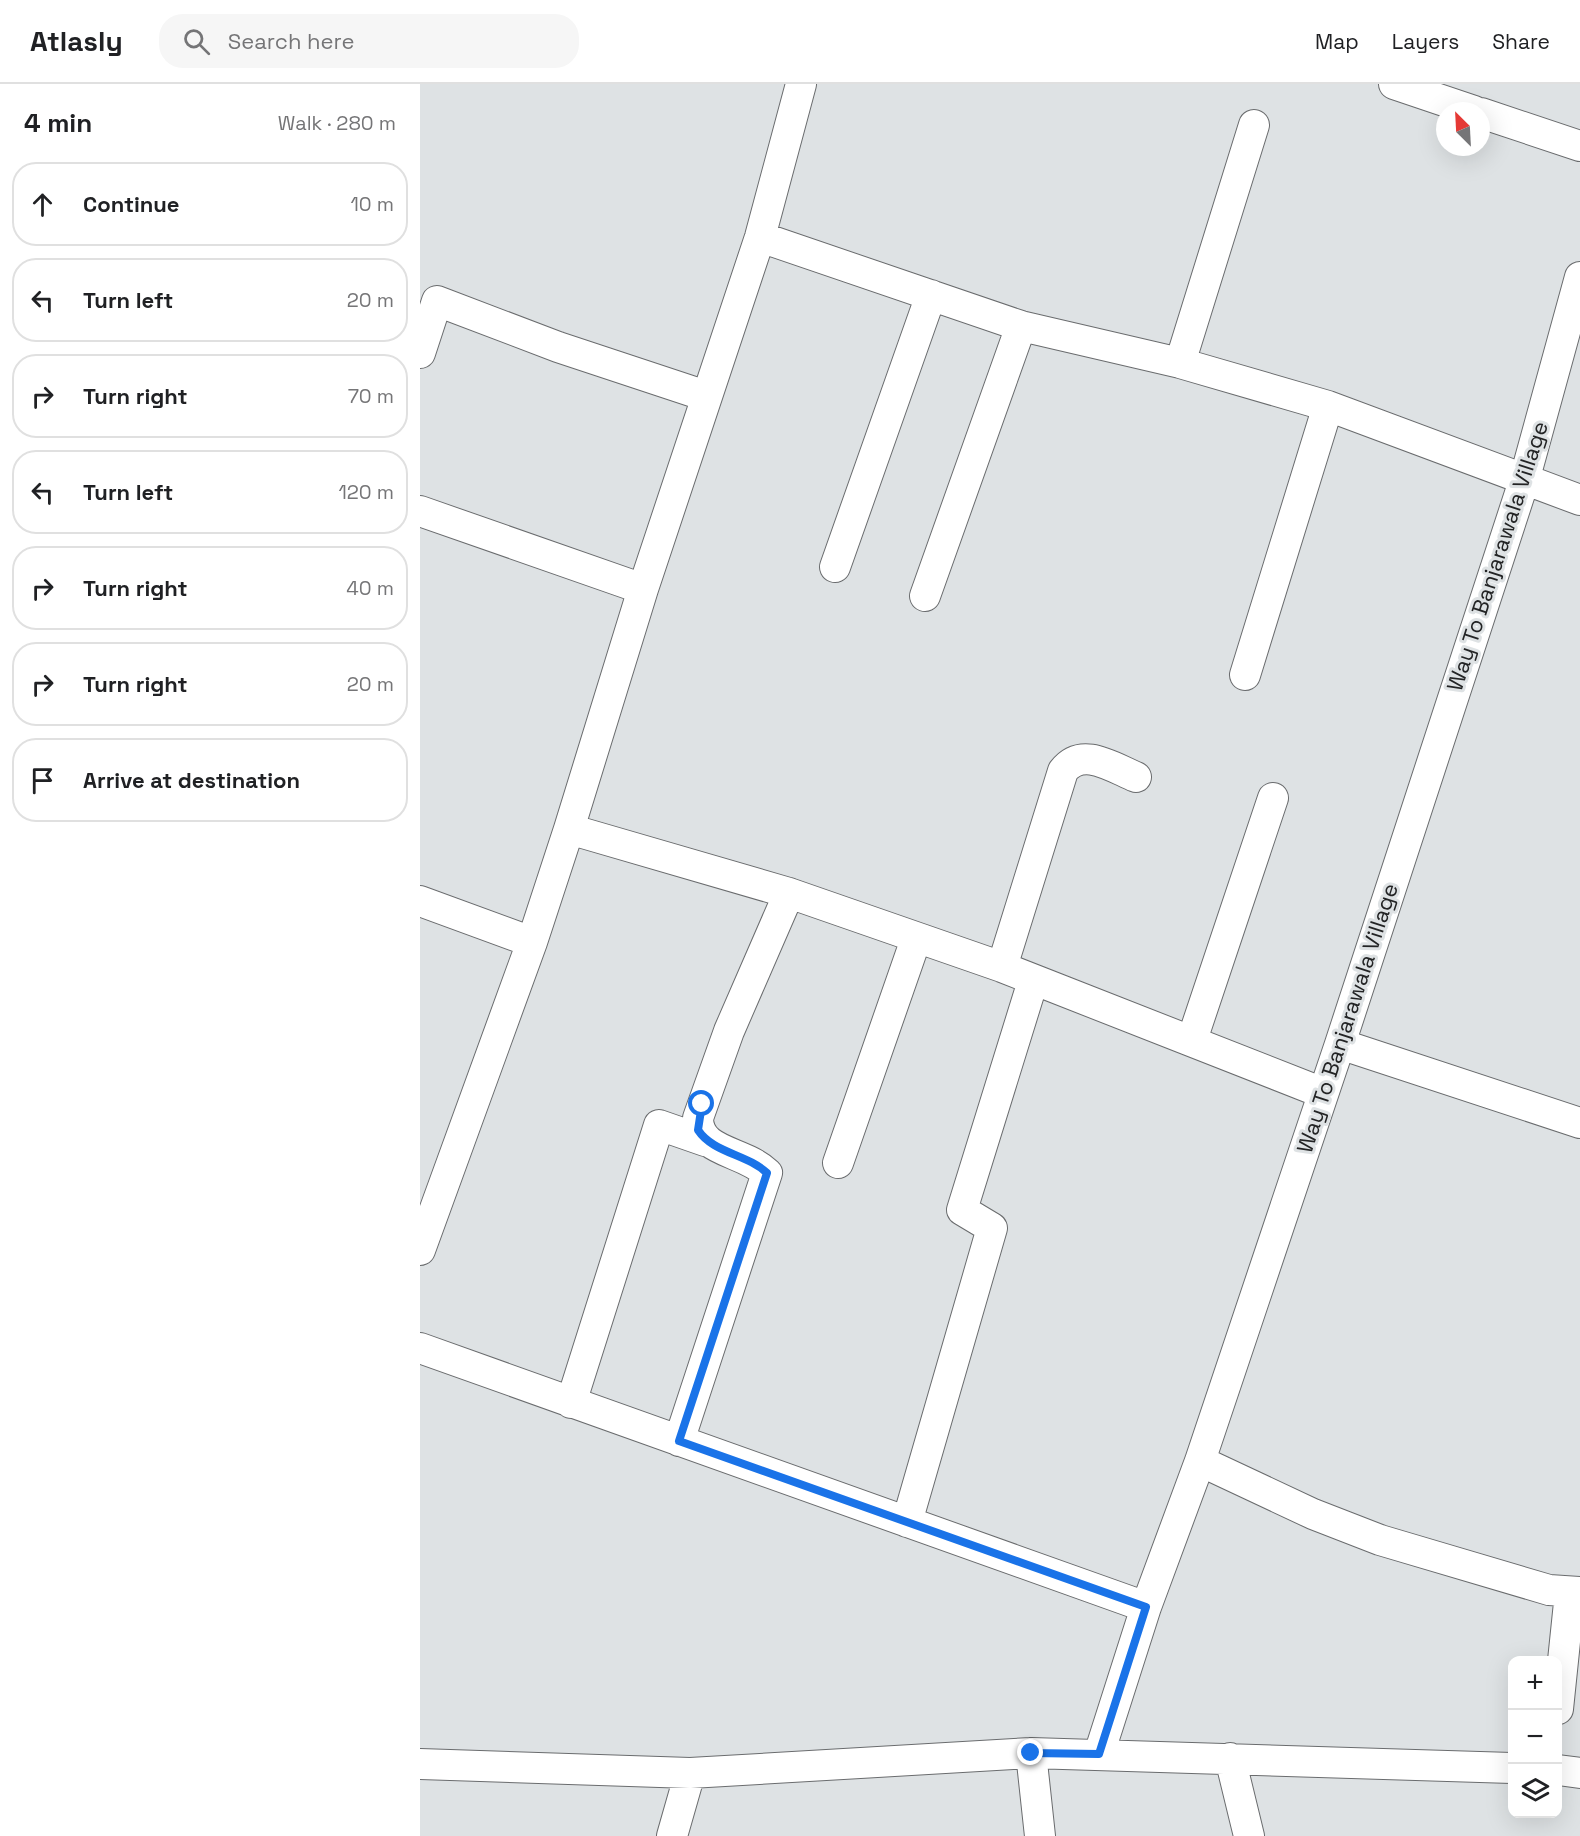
<!DOCTYPE html>
<meta charset="utf-8">
<style>
body{margin:0;font-family:"Space Grotesk",sans-serif;background:#f6f6f6;color:#202124}
.controls{position:absolute;right:18px;bottom:18px;display:grid;overflow:hidden;border-radius:12px;box-shadow:0 6px 24px #0002}
.controls button{width:54px;height:54px;display:grid;place-items:center;padding:0;border:0;border-bottom:2px solid #e0e0e0;background:#fff;color:#202124;font:30px sans-serif}
.compass{position:absolute;left:1016px;top:18px;width:54px;height:54px;border-radius:50%;background:#fff;box-shadow:0 6px 24px #0002;rotate:336deg}
.stop{position:absolute;width:18px;height:18px;margin:-14px;border:4px solid #1a73e8;border-radius:50%;background:#fff}
.stop.end{background:#1a73e8;border-color:#fff;box-shadow:0 2px 6px #0008}
.list{margin:0;padding:0;list-style:none}
h2{display:flex;justify-content:space-between;align-items:center;height:78px;margin:0;padding:0 24px;font-size:26px}
h2 small{font-size:20px;font-weight:400;color:#757577}
.list li{display:grid;grid-template-columns:39px 1fr auto;gap:18px;align-items:center;box-sizing:border-box;height:84px;margin:0 12px 12px;padding:0 12px;border:2px solid #e0e0e0;border-radius:24px}
.list b{display:block;font-size:22px;white-space:nowrap}
.list em{font-size:20px;font-style:normal;color:#757577}
.icon{flex:none;width:33px;height:33px;fill:none;stroke:currentColor;stroke-width:2;stroke-linecap:round;stroke-linejoin:round}
.map{position:relative;flex:none;width:1160px;height:1752px;overflow:hidden}
header{display:flex;align-items:center;gap:36px;box-sizing:border-box;height:84px;padding:0 30px;background:#fff;border-bottom:2px solid #e0e0e0}
header strong{font-size:28px}
nav{display:flex;gap:33px;margin-inline-start:auto;font-size:21px}
.search{width:420px;height:54px;background:#f6f6f6;display:flex;align-items:center;gap:15px;box-sizing:border-box;padding:0 21px;border-radius:24px;color:#757577;font-size:22px}
main{display:flex}
aside{flex:1;background:#fff}
.map>svg:first-child{display:block}
.lines{fill:none;stroke-linecap:round;stroke-linejoin:round}
.minor-casing{stroke:#6a6c6e;stroke-width:32}
.minor{stroke:#fff;stroke-width:30}
.route{stroke:#1a73e8;stroke-width:8}
.labels{text-anchor:middle;dominant-baseline:central;stroke-width:6;stroke-linejoin:round;paint-order:stroke}
.street-label{font-size:22px;fill:#232425;stroke:#dee2e4}
</style>
<header>
<strong>Atlasly</strong>
<div class="search"><svg class="icon" aria-label="search" viewBox="0 0 24 24"><circle cx="10" cy="10" r="6"/><path d="M15 15l6 6"/></svg>Search here</div>
<nav><a>Map</a><a>Layers</a><a>Share</a></nav>
</header>
<main>
<aside>
<h2>4 min<small>Walk · 280 m</small></h2>
<ul class="list">
<li><svg class="icon" aria-label="ahead" viewBox="0 0 24 24"><path d="M12 20V5M6 11l6-6 6 6"/></svg><div><b>Continue</b></div><em>10 m</em></li>
<li><svg class="icon" aria-label="left" viewBox="0 0 24 24"><path d="M17 20v-9H6M10 6l-5 5 5 5"/></svg><div><b>Turn left</b></div><em>20 m</em></li>
<li><svg class="icon" aria-label="right" viewBox="0 0 24 24"><path d="M7 20v-9h11M14 6l5 5-5 5"/></svg><div><b>Turn right</b></div><em>70 m</em></li>
<li><svg class="icon" aria-label="left" viewBox="0 0 24 24"><path d="M17 20v-9H6M10 6l-5 5 5 5"/></svg><div><b>Turn left</b></div><em>120 m</em></li>
<li><svg class="icon" aria-label="right" viewBox="0 0 24 24"><path d="M7 20v-9h11M14 6l5 5-5 5"/></svg><div><b>Turn right</b></div><em>40 m</em></li>
<li><svg class="icon" aria-label="right" viewBox="0 0 24 24"><path d="M7 20v-9h11M14 6l5 5-5 5"/></svg><div><b>Turn right</b></div><em>20 m</em></li>
<li><svg class="icon" aria-label="arrive" viewBox="0 0 24 24"><path d="M6 21V4h12l-3 4 3 4H6"/></svg><div><b>Arrive at destination</b></div></li>
</ul>
</aside>
<div class="map">
<svg width="1160" height="1752" viewBox="0 0 1160 1752">
<rect width="100%" height="100%" fill="#dee2e4"/>
<g class="lines">
<defs>
<path id="minor" d="M381,0l-41,153 -117,352 -74,240 220,64 213,74 321,126
M974,0l80,27
M1061,29l99,33
M340,153l261,89 159,37 148,43 252,94
M0,269l17,-52 121,46 148,49
M760,279l74,-238
M0,427l223,78
M415,483l96,-272
M505,512l96,-270
M825,591l83,-269
M0,817l112,41
M582,883l61,-196c19,-25 49,-4 73,6
M772,956l81,-242
M920,960l240,79
M418,1079l78,-224
M0,1166l112,-308 37,-113
M0,1264l726,259
M151,1319l88,-278 46,16
M259,1357l88,-268c-24,-23 -69,-20 -69,-55l31,-87 60,-138
M780,1377l113,53 67,26 169,50 31,2
M487,1438l85,-294 -30,-18 71,-229
M1138,1625l12,-116
M611,1669l9,83
M679,1670l47,-147 54,-146 140,-417 184,-563 56,-204
M810,1674l19,78
M0,1680l270,9 341,-20 481,15
M1138,1686l22,3
M252,1752l18,-63"/>
</defs>
<use href="#minor" class="minor-casing"/>
<use href="#minor" class="minor"/>
</g>
<g class="lines">
<path class="route" d="M282,1020l-4,26c15,23 49,24 69,43l-88,268 467,166 -47,147 -68,-1"/>
</g>
<g class="labels">
<g class="street-label">
<text transform="translate(1077 472) rotate(-72)">Way To Banjarawala Village</text>
<text transform="translate(927 934) rotate(-72)">Way To Banjarawala Village</text>
</g>
</g>
</svg>
<div class="controls">
<button>+</button>
<button>−</button>
<button><svg class="icon" aria-label="layers" viewBox="0 0 24 24"><path d="M12 4l9 5-9 5-9-5zM3 14l9 5 9-5"/></svg></button>
</div>
<svg class="compass" viewBox="-18 -18 36 36"><path d="M0-13l5 13h-10z" fill="#e53935"/><path d="M0 13l5-13h-10z" fill="#757577"/></svg>
<div class="stop" style="left:282px;top:1020px"></div>
<div class="stop end" style="left:611px;top:1669px"></div>
</div>
</main>
